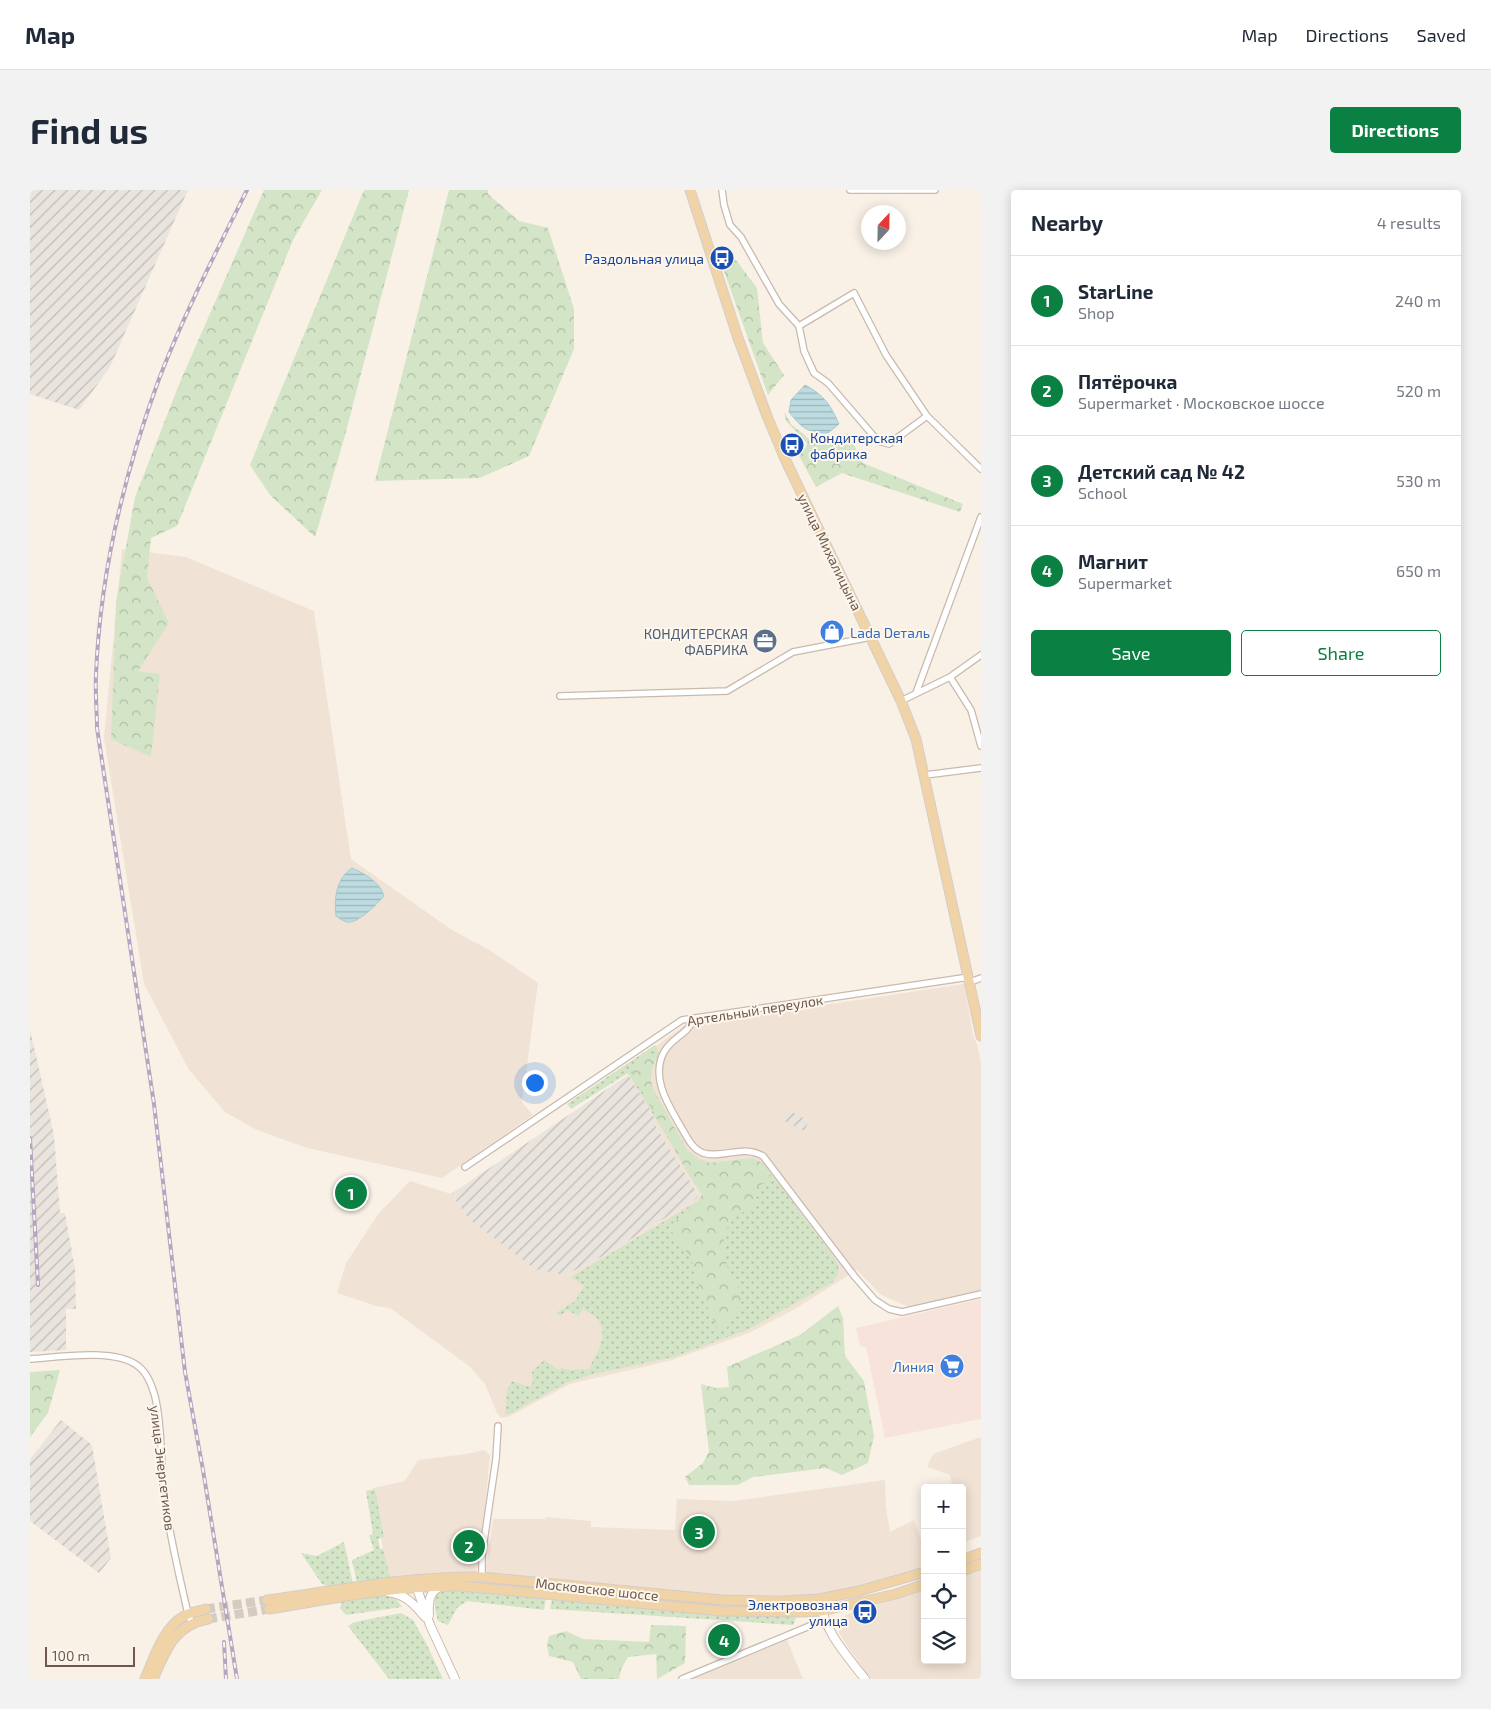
<!DOCTYPE html>
<meta charset="utf-8">
<style>
body{margin:0;font-family:"Exo 2",sans-serif;background:#f2f2f3;color:#1f2937}
.controls{position:absolute;right:15px;bottom:15px;display:grid;overflow:hidden;border-radius:5px;box-shadow:0 2px 12px #0003}
.controls button{width:45px;height:45px;display:grid;place-items:center;padding:0;border:0;border-bottom:1px solid #e0e1e3;background:#fff;color:#1f2937;font:25px sans-serif}
.compass{position:absolute;left:831px;top:15px;width:45px;height:45px;border-radius:50%;background:#fff;box-shadow:0 2px 12px #0003;rotate:22deg}
.scale{position:absolute;left:15px;bottom:12px;width:90px;box-sizing:border-box;padding-left:5px;border:2px solid #6f594e;border-top:0;font-size:14px;line-height:18px;white-space:nowrap;color:#6f594e;-webkit-text-stroke:4px #fdf6ec;paint-order:stroke}
.you{position:absolute;left:504px;top:892px;width:18px;height:18px;margin:-12px;border:4px solid #fff;border-radius:50%;background:#1a73e8;box-shadow:0 0 0 8px #1a73e833}
.badge{display:grid;place-items:center;width:32px;height:32px;border-radius:50%;background:#0b8043;color:#fff;font-size:16px;font-weight:700}
.pin{position:absolute;translate:-50% -50%;border:2px solid #fff;box-shadow:0 1px 5px #0006}
.list{margin:0;padding:0;list-style:none}
h2{display:flex;justify-content:space-between;align-items:center;height:65px;margin:0;padding:0 20px;font-size:21px}
h2 small{font-size:16px;font-weight:400;color:#747a83}
.list li{display:grid;grid-template-columns:32px 1fr auto;gap:15px;align-items:center;box-sizing:border-box;height:90px;padding:0 20px;border-top:1px solid #e0e1e3}
.list b{display:block;font-size:19px;white-space:nowrap}
.list p{margin:0;font-size:16px;white-space:nowrap;color:#747a83}
.list em{font-size:16px;font-style:normal;color:#747a83}
.actions{display:flex;gap:10px;padding:15px 20px}
.actions a{flex:1;padding:11px 0;border:1px solid #0b8043;border-radius:5px;text-align:center;font-size:18px;color:#0b8043}
.actions .main{background:#0b8043;color:#fff}
.icon{flex:none;width:28px;height:28px;fill:none;stroke:currentColor;stroke-width:2;stroke-linecap:round;stroke-linejoin:round}
.map{position:relative;flex:none;width:951px;height:1489px;overflow:hidden;border-radius:5px}
header{display:flex;align-items:center;gap:30px;box-sizing:border-box;height:70px;padding:0 25px;background:#fff;border-bottom:1px solid #e0e1e3}
header strong{font-size:24px}
nav{display:flex;gap:28px;margin-inline-start:auto;font-size:18px}
.intro{display:flex;align-items:center;justify-content:space-between;box-sizing:border-box;height:120px;padding:0 30px}
h1{margin:0;font-size:35px}
.button{padding:12px 22px;border-radius:5px;background:#0b8043;color:#fff;font-size:18px;font-weight:700}
main{display:flex;gap:30px;padding:0 30px}
aside{flex:1;background:#fff;border-radius:5px;box-shadow:0 2px 12px #0003}
.map>svg:first-child{display:block}
.residential{fill:#f0e3d5}
.commercial{fill:#f8e3db}
.industrial{fill:url(#industrial-furrows)}
.grass{fill:url(#grass-dots)}
.forest{fill:url(#forest-crowns)}
.water{fill:url(#water-rules);stroke:#a4cbd1}
.lines{fill:none;stroke-linecap:round;stroke-linejoin:round}
.primary-tunnel{stroke:#d6cbc0;stroke-width:9;stroke-dasharray:9 4.5;stroke-linecap:butt}
.street-casing{stroke:#c9b9ae;stroke-width:8}
.secondary-casing{stroke:#cebbae;stroke-width:10}
.primary-casing{stroke:#d4cdca;stroke-width:11}
.street{stroke:#fff;stroke-width:5.5}
.secondary{stroke:#fff;stroke-width:8}
.primary{stroke:#f0d3a6;stroke-width:9}
.rail-casing{stroke:#b4a6c2;stroke-width:4}
.rail{stroke:#fdf6ec;stroke-width:2;stroke-dasharray:5.5;stroke-linecap:butt}
.labels{text-anchor:middle;dominant-baseline:central;stroke-width:4;stroke-linejoin:round;paint-order:stroke}
.transit-label{font-size:14px;fill:#164399;stroke:#fdf6ec;text-anchor:end}
.street-label{font-size:14px;fill:#6f594e;stroke:#fdf6ec}
.shop-label{font-size:14px;fill:#366cbe;stroke:#fdf6ec;text-anchor:start}
.service-label{font-size:14px;fill:#4e5e75;stroke:#fdf6ec;text-anchor:end}
</style>
<header>
<strong>Map</strong>
<nav><a>Map</a><a>Directions</a><a>Saved</a></nav>
</header>
<div class="intro"><h1>Find us</h1><a class="button">Directions</a></div>
<main>
<div class="map">
<svg width="951" height="1489" viewBox="0 0 951 1489">
<defs>
<pattern id="industrial-furrows" width="10" height="10" patternUnits="userSpaceOnUse" patternTransform="scale(1.25)"><rect width="10" height="10" fill="#eae4df"/><path d="M-1 1l2-2M0 10L10 0M9 11l2-2" fill="none" stroke="#c2bcb7"/></pattern>
<pattern id="grass-dots" width="8" height="8" patternUnits="userSpaceOnUse" patternTransform="scale(1.25)"><rect width="8" height="8" fill="#d3e5c6"/><path d="M2 2h.1M6 6h.1" fill="none" stroke="#afbda3" stroke-width="1.8" stroke-linecap="round"/></pattern>
<pattern id="forest-crowns" width="20" height="18" patternUnits="userSpaceOnUse" patternTransform="scale(1.25)"><rect width="20" height="18" fill="#d3e5c6"/><path d="M2 6a3 3 0 1 1 6 0M12 15a3 3 0 1 1 6 0" fill="none" stroke="#afbda3"/></pattern>
<pattern id="water-rules" width="6" height="5" patternUnits="userSpaceOnUse" patternTransform="scale(1.25)"><rect width="6" height="5" fill="#bddce1"/><path d="M0 2.5h6" fill="none" stroke="#9eb5b9"/></pattern>
</defs>
<rect width="100%" height="100%" fill="#f9f1e6"/>
<path class="residential" d="M92,359l64,8 128,54 37,248 101,71 39,21 47,32 -16,119 11,13 -91,63 -135,-30 -50,-18 -32,-18 -36,-42 -45,-86 -40,-246z
M934,794l9,51 4,9 4,18v228l-71,17 -11,-4 -19,-9 -23,-24 -62,39 -46,24 -80,28 -99,23 -62,33 -7,1 -4,-5 -12,-29 -16,-18 -79,-58 -14,-2 -39,-13 9,-30 33,-50 31,-32 41,13 18,25 96,56 42,-21 90,-56 1,-5 -42,-66 -3,-13 -25,-39 -3,-7 59,-42z
M951,1247v99l-16,6v12l-3,1v-67h-9l-3,-13 -23,-8 6,-13z
M454,1260l6,5 -6,62 -6,50 -3,5 -3,3 -84,5 -15,-92 32,-7 13,-21 48,-6z
M855,1290l1,27 4,25 24,-12 9,25h2v22l-56,17 -52,11 -89,1 -61,-4 -172,-16 -8,-5 -1,-4 7,-48h52l1,-2 45,4v6l84,3 2,-31 57,2z
M951,1379v110h-110l-26,-36 -6,-10v-8l7,-10 79,-27v72h37v-85z
M757,1450l16,39h-115z"/>
<path class="commercial" d="M951,1109v120l-96,19 -19,-91 -6,-1 -4,-18z"/>
<path class="industrial" d="M0,0h158l-78,177 -31,43 -49,-16z
M0,839l24,106 6,78h5l10,56 1,40h-10v41l-36,2z
M598,885l25,39 3,13 42,67 -1,4 -90,56 -42,21 -30,-6 -66,-50 -18,-25z
M758,920l21,11 -5,10 -21,-11z
M31,1230l31,25 19,113 -12,15 -69,-52v-62z"/>
<path class="grass" d="M625,855l4,8c-6,13 -11,22 -6,36l34,61 12,9 11,4 43,-5 11,6 69,92c7,10 8,16 0,26l-86,48 -73,27 -81,17 -27,9 -55,30 -6,2 2,-25 5,-9 18,6 3,-5 -1,-10 12,-12 15,10 2,-2 10,2 18,-1c6,-13 20,-33 10,-48 -3,-5 -11,-9 -16,-12l-4,7 -12,-6 -7,6 -4,-3 19,-12 9,-15 -13,-9 127,-76 4,-7 -74,-121 -57,36 -4,-5z
M345,1299l9,48 -6,2 2,10h3l7,28 -33,6 -5,-23 22,-10 -5,-15 4,-1 -7,-43z
M314,1352l9,42 -22,3 -9,-3 -21,-31 16,3z
M414,1400l102,8 -2,12 -77,-9 -10,7 -9,17 -10,-4c-3,-12 -8,-26 6,-31z
M355,1405l12,5 5,7 -56,8 -6,-7 2,-6z
M522,1409l239,17 5,2 -3,7 -243,-16z
M371,1423l12,7 13,23 17,36h-54l-41,-53 7,-4z"/>
<path class="forest" d="M234,0h58l-29,50 -116,286 -26,12 -4,40 22,45 -31,48 22,3 -9,83 -40,-18 5,-137 19,-105 45,-115z
M334,0h45l-65,249 -29,98 -45,-42 -20,-30z
M419,0h39v4l31,27 29,7 26,81v40l-45,107 -49,22 -105,3z
M699,67l7,3 21,28 6,55 21,32 -16,20 -44,-124z
M754,222l7,12 23,19 34,-10 15,30 100,41 -3,8 -118,-39 -26,14 -17,-31 9,-12 -22,-23z
M617,865l5,3c2,12 -4,17 1,31l34,61 12,9 11,4 43,-5 11,6 7,12 -14,12 -4,18c-10,6 -21,12 -26,23 -9,19 1,47 14,62l-1,14 -13,23 -9,2 -18,-39 -9,-33 -22,-30c10,-15 28,-17 33,-34l-12,-17 -58,-104c1,-10 8,-13 15,-18z
M808,1116l5,12 2,38 19,25 10,55 -6,27 -26,12 -16,-7 -73,9 -15,8h-49l-4,-8 18,-14 6,-12 -8,-67 14,4 14,-1 -2,-20 73,-32z
M30,1180l-12,43 -18,24v-65z
M621,1435l35,1 -1,37 -28,16 -1,-25 -28,3 -7,12 -2,10h-38l-8,-17 -24,-6 -2,-12 2,-8 17,-5 17,8 66,3z"/>
<path class="water" d="M775,195c19,10 25,19 34,39l-11,9c-21,0 -26,-5 -39,-21l2,-12z
M322,678c13,6 28,14 32,28 -7,8 -26,28 -37,26 -4,-1 -8,-4 -11,-6 -2,-18 0,-37 16,-48z"/>
<g class="lines">
<path class="primary-tunnel" d="M176,1419l61,-9
M178,1429l61,-10"/>
<defs>
<path id="street" d="M692,0l2,15 6,20 11,12 38,67 20,22 5,25 10,22 14,10 50,58 11,3 38,-28
M820,0h85
M769,136l55,-33 32,62 41,61 54,53
M920,487l21,33 10,36
M886,503l65,-176
M530,506l167,-5 66,-39 78,-15
M871,511l49,-24 31,-22
M895,585l56,-7
M940,792l11,-4
M664,828c-6,17 -22,19 -30,34 -14,26 5,54 17,75 6,10 11,22 22,26 21,6 39,-9 60,3l92,121 20,23 14,9 13,3 79,-18
M435,977l217,-147 287,-43
M0,1169c29,-2 85,-11 108,7 11,8 17,27 19,40 5,29 4,59 7,88 5,40 15,80 24,120l4,9
M452,1387v-22l14,-96 2,-33
M652,1489l142,-59"/>
<path id="secondary" d="M385,1393l15,42 25,54
M358,1402c17,2 26,12 37,25
M789,1409c7,35 25,53 46,80
M399,1425c-1,-13 0,-23 12,-29"/>
<path id="primary" d="M660,0l48,148 29,78 18,43 116,242 15,38 65,297
M932,1370l19,-7
M932,1381l19,-7
M237,1410c72,-10 142,-24 215,-23l240,23 60,1 37,-2 40,-8 66,-19
M239,1419c63,-10 128,-24 192,-23l260,25 82,1 18,-1 40,-9 35,-8 29,-10
M115,1489c9,-21 18,-51 39,-63 6,-4 15,-5 22,-7
M123,1489c13,-29 21,-54 55,-60"/>
</defs>
<use href="#street" class="street-casing"/>
<use href="#secondary" class="secondary-casing"/>
<use href="#primary" class="primary-casing"/>
<use href="#street" class="street"/>
<use href="#secondary" class="secondary"/>
<use href="#primary" class="primary"/>
<defs>
<path id="rail" d="M0,948l8,147
M194,1452l2,37
M207,1489l-34,-209 -18,-98 -31,-268 -57,-376c0,-17 -2,-35 -1,-53 4,-102 28,-201 63,-296 25,-65 57,-127 88,-189"/>
</defs>
<use href="#rail" class="rail-casing"/>
<use href="#rail" class="rail"/>
</g>
<defs>
<symbol id="bus-disc" viewBox="-11 -11 22 22"><circle r="9.5" fill="#1a4fb4" stroke="#fdf6ec"/><path d="M-5-6H5V4H4V6H2V4H-2V6H-4V4H-5ZM-3.5-4V0h7V-4ZM-3.5 1.2v1.5H-2V1.2ZM2 1.2v1.5H3.5V1.2Z" fill="#fff"/></symbol>
<symbol id="shop-disc" viewBox="-11 -11 22 22"><circle r="9.5" fill="#3f7fe0" stroke="#fdf6ec"/><path d="M-5-2.5h2.3a2.7 3.5 0 0 1 5.4 0H5L5.5 6h-11ZM-1.5-2.5h3a1.5 2.3 0 0 0-3 0Z" fill="#fff"/></symbol>
<symbol id="office-disc" viewBox="-11 -11 22 22"><circle r="9.5" fill="#5c6f8a" stroke="#fdf6ec"/><path d="M-6-3h4V-5.5h4V-3h4V5H-6ZM-1-4.5V-3h2v-1.5ZM-6 0V1H6V0Z" fill="#fff"/></symbol>
<symbol id="supermarket-disc" viewBox="-11 -11 22 22"><circle r="9.5" fill="#3f7fe0" stroke="#fdf6ec"/><path d="M-6-5.5h2.5l.6 2H6L4.5 2H-2.5L-4.4-4H-6ZM-1.5 3.2a1.3 1.3 0 1 0 .1 0ZM3 3.2a1.3 1.3 0 1 0 .1 0Z" fill="#fff"/></symbol>
</defs>
<g fill-rule="evenodd">
<use href="#bus-disc" x="678" y="54" width="28" height="28"/>
<use href="#bus-disc" x="748" y="241" width="28" height="28"/>
<use href="#shop-disc" x="788" y="428" width="28" height="28"/>
<use href="#office-disc" x="721" y="437" width="28" height="28"/>
<use href="#supermarket-disc" x="908" y="1162" width="28" height="28"/>
<use href="#bus-disc" x="821" y="1408" width="28" height="28"/>
</g>
<g class="labels">
<g class="transit-label">
<text x="674" y="68">Раздольная улица</text>
<text x="780" y="247" text-anchor="start">Кондитерская<tspan x="780" dy="16">фабрика</tspan></text>
<text x="818" y="1414">Электровозная<tspan x="818" dy="16">улица</tspan></text>
</g>
<g class="street-label">
<text transform="translate(800 362) rotate(64)">улица Михалицына</text>
<text transform="translate(725 820) rotate(-9)">Артельный переулок</text>
<text transform="translate(133 1278) rotate(83)">улица Энергетиков</text>
<text transform="translate(567 1399) rotate(6)">Московское шоссе</text>
</g>
<g class="shop-label">
<text x="820" y="442">Lada Dеталь</text>
<text x="904" y="1176" text-anchor="end">Линия</text>
</g>
<g class="service-label">
<text x="718" y="443">КОНДИТЕРСКАЯ<tspan x="718" dy="16">ФАБРИКА</tspan></text>
</g>
</g>
</svg>
<div class="controls">
<button>+</button>
<button>−</button>
<button><svg class="icon" aria-label="locate" viewBox="0 0 24 24"><circle cx="12" cy="12" r="6"/><path d="M12 2v4M12 18v4M2 12h4M18 12h4"/></svg></button>
<button><svg class="icon" aria-label="layers" viewBox="0 0 24 24"><path d="M12 4l9 5-9 5-9-5zM3 14l9 5 9-5"/></svg></button>
</div>
<svg class="compass" viewBox="-18 -18 36 36"><path d="M0-13l5 13h-10z" fill="#e53935"/><path d="M0 13l5-13h-10z" fill="#747a83"/></svg>
<div class="scale">100 m</div>
<div class="you"></div>
<div class="pin badge" style="left:321px;top:1003px">1</div>
<div class="pin badge" style="left:439px;top:1356px">2</div>
<div class="pin badge" style="left:669px;top:1342px">3</div>
<div class="pin badge" style="left:694px;top:1450px">4</div>
</div>
<aside>
<h2>Nearby<small>4 results</small></h2>
<ul class="list">
<li><span class="badge">1</span><div><b>StarLine</b><p>Shop</p></div><em>240 m</em></li>
<li><span class="badge">2</span><div><b>Пятёрочка</b><p>Supermarket · Московское шоссе</p></div><em>520 m</em></li>
<li><span class="badge">3</span><div><b>Детский сад № 42</b><p>School</p></div><em>530 m</em></li>
<li><span class="badge">4</span><div><b>Магнит</b><p>Supermarket</p></div><em>650 m</em></li>
</ul>
<div class="actions"><a class="main">Save</a><a>Share</a></div>
</aside>
</main>
